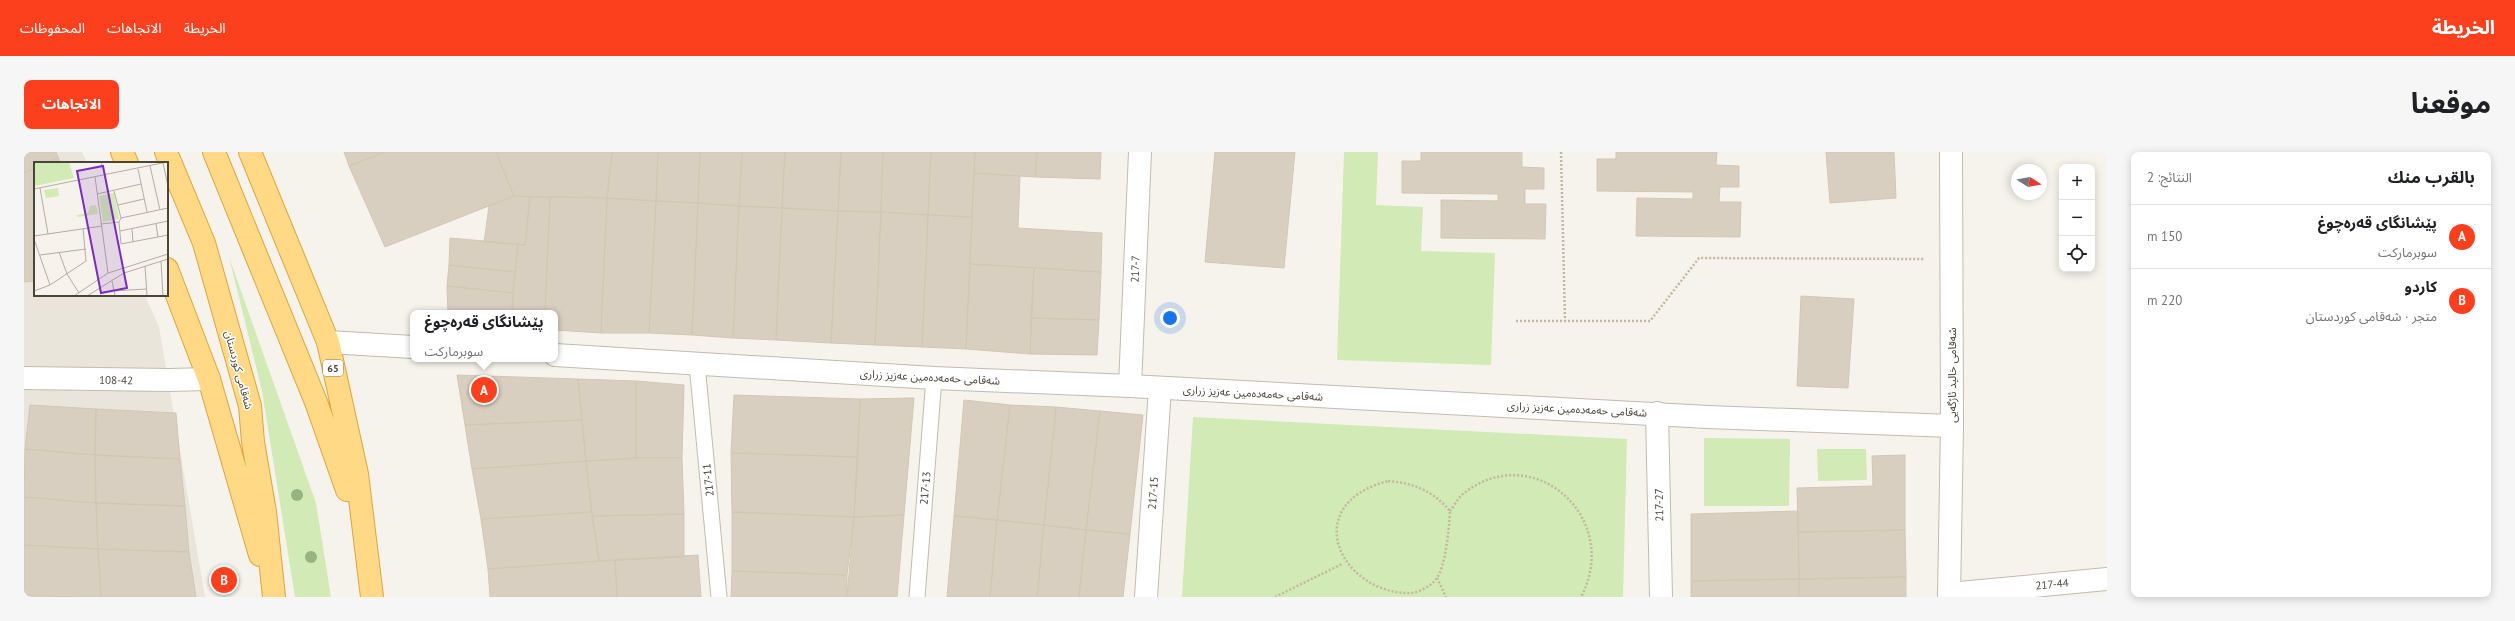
<!DOCTYPE html>
<html lang="ar">
<meta charset="utf-8">
<style>
body{margin:0;font-family:"PT Sans","Noto Sans Arabic",sans-serif;background:#f6f6f6;color:#202124;direction:rtl}
.controls{position:absolute;right:12px;top:12px;display:grid;overflow:hidden;border-radius:8px;box-shadow:0 2px 10px #0003}
.controls button{width:36px;height:36px;display:grid;place-items:center;padding:0;border:0;border-bottom:1px solid #e0e0e0;background:#fff;color:#202124;font:20px sans-serif}
.compass{position:absolute;left:1987px;top:12px;width:36px;height:36px;border-radius:50%;background:#fff;box-shadow:0 2px 10px #0003;rotate:101deg}
.you{position:absolute;left:1146px;top:166px;width:14px;height:14px;margin:-10px;border:3px solid #fff;border-radius:50%;background:#1a73e8;box-shadow:0 0 0 6px #1a73e833}
.badge{display:grid;place-items:center;width:26px;height:26px;border-radius:50%;background:#fc3f1d;color:#fff;font-size:13px;font-weight:700}
.pin{position:absolute;translate:-50% -50%;border:2px solid #fff;box-shadow:0 1px 4px #0006}
.popup{position:absolute;left:386px;top:158px;width:148px;height:52px;box-sizing:border-box;display:grid;place-content:center;border-radius:8px;background:#fff;filter:drop-shadow(0 1px 3px #0005);font-size:13px;white-space:nowrap;color:#757577}
.popup b{font-size:15px;color:#202124}
.popup::after{content:'';position:absolute;left:50%;top:100%;margin-left:-8px;border:8px solid transparent;border-top-color:#fff}
.list{margin:0;padding:0;list-style:none}
h2{display:flex;justify-content:space-between;align-items:center;height:52px;margin:0;padding:0 16px;font-size:17px}
h2 small{font-size:13px;font-weight:400;color:#757577}
.list li{display:grid;grid-template-columns:26px 1fr auto;gap:12px;align-items:center;box-sizing:border-box;height:64px;padding:0 16px;border-top:1px solid #e0e0e0}
.list b{display:block;font-size:15px;white-space:nowrap}
.list p{margin:0;font-size:13px;white-space:nowrap;color:#757577}
.list em{font-size:13px;font-style:normal;color:#757577}
.icon{flex:none;width:22px;height:22px;fill:none;stroke:currentColor;stroke-width:2;stroke-linecap:round;stroke-linejoin:round}
.map{position:relative;flex:none;width:2083px;height:445px;overflow:hidden;direction:ltr;border-radius:8px}
header{display:flex;align-items:center;gap:24px;box-sizing:border-box;height:56px;padding:0 20px;background:#fc3f1d;color:#fff}
header strong{font-size:19px}
nav{display:flex;gap:22px;margin-inline-start:auto;font-size:14px}
.intro{display:flex;align-items:center;justify-content:space-between;box-sizing:border-box;height:96px;padding:0 24px}
h1{margin:0;font-size:28px}
.button{padding:10px 18px;border-radius:8px;background:#fc3f1d;color:#fff;font-size:14px;font-weight:700}
main{display:flex;gap:24px;padding:0 24px}
aside{flex:1;background:#fff;border-radius:8px;box-shadow:0 2px 10px #0003}
.map>svg:first-child{display:block}
.residential{fill:#eae5da}
.green{fill:#d2eab5}
.building{fill:#d8cfc1;stroke:#d3c7b4}
.lines{fill:none;stroke-linecap:round;stroke-linejoin:round}
.service-casing{stroke:#c2bbae;stroke-width:17}
.minor-casing{stroke:#c2bbae;stroke-width:24}
.tertiary-casing{stroke:#c2bbae;stroke-width:24}
.trunk-casing{stroke:#e0a43c;stroke-width:24}
.path{stroke:#c4b79f;stroke-width:2.5;stroke-dasharray:2 2;stroke-linecap:butt}
.service{stroke:#fff;stroke-width:15}
.minor{stroke:#fff;stroke-width:22}
.tertiary{stroke:#fff;stroke-width:22}
.trunk{stroke:#ffd985;stroke-width:22}
.tree{fill:#97b381}
.labels{text-anchor:middle;dominant-baseline:central;stroke-width:3;stroke-linejoin:round;paint-order:stroke}
.shield{fill:#fff;stroke:#817c74;stroke-width:1}
.shield-label{font-size:10px;font-weight:bold;fill:#4b4439}
.street-label{font-size:11px;fill:#4b4439;stroke:#fff}
.inset-road{fill:none;stroke:#b2ada4;stroke-width:1}
.view{fill:#7b2cbf;fill-opacity:0.15;stroke:#7b2cbf;stroke-width:2}
.inset-edge{fill:none;stroke:#4b4439;stroke-width:2}
</style>
<header>
<strong>الخريطة</strong>
<nav><a>الخريطة</a><a>الاتجاهات</a><a>المحفوظات</a></nav>
</header>
<div class="intro"><h1>موقعنا</h1><a class="button">الاتجاهات</a></div>
<main>
<aside>
<h2>بالقرب منك<small>النتائج: 2</small></h2>
<ul class="list">
<li><span class="badge">A</span><div><b>پێشانگای قەرەچوغ</b><p>سوبرماركت</p></div><em>150 m</em></li>
<li><span class="badge">B</span><div><b>كاردو</b><p>متجر · شەقامی کوردستان</p></div><em>220 m</em></li>
</ul>
</aside>
<div class="map">
<svg width="2083" height="445" viewBox="0 0 2083 445">
<rect width="100%" height="100%" fill="#f6f3ec"/>
<path class="residential" d="M0,0h58l5,11h-52v132h110l14,32 46,270h-181z"/>
<path class="green" d="M1320,0h34l-2,53 47,2 -2,44 74,2 -4,112 -154,-5z
M205,105l87,246 15,94h-36l-33,-206z
M1169,265l434,22 -4,158h-441z
M1680,286l86,1 -1,67h-85z
M1793,297h49l1,31 -49,1z"/>
<path class="building" d="M0,0h32l2,5 -12,6h-11v5l-11,5z
M320,0h41l-36,14z
M361,0h111l18,44 -129,51 -36,-81z
M472,0h116l-5,46 -93,-2z
M588,0h46l-2,49 -49,-3z
M634,0h42l-2,51 -42,-2z
M676,0h42l-3,54 -41,-3z
M718,0h43l-3,56 -43,-2z
M761,0h56l-3,59 -56,-3z
M817,0h42l-2,60 -43,-1z
M859,0h48l-3,63 -47,-3z
M907,0h44l-3,65 -44,-2z
M951,0h62l-2,25 -61,-4z
M1013,0h64l-1,27 -65,-2z
M1191,0h80l-11,116 -79,-6z
M1397,0h101v15l22,1v21h-19v15h21l-1,35 -104,-1v-38l57,1v-7l-96,-1v-32h19z
M1592,0h101l-1,13 23,1v21h-19l-1,15h22l-1,35 -104,-1 1,-38 56,1v-7l-96,-1v-32h19z
M1802,0h68l2,46 -66,5z
M34,5l3,6h-15z
M11,16v113l-11,1v-109z
M950,21l46,3 -2,52 84,5 -1,39 -131,-8z
M490,44l16,1 -5,48 -41,-3 5,-36z
M506,45h20l-5,116h-33l6,-69 7,1z
M526,45l57,1 -6,135 -46,-3v-17h-10z
M583,46l49,3 -7,132h-48z
M632,49l42,2 -6,132 -43,-2z
M674,51l41,3 -6,132 -41,-3z
M715,54l43,2 -6,132 -43,-2z
M758,56l56,3 -7,132 -55,-3z
M814,59l43,1 -6,133 -44,-2z
M857,60l47,3 -6,132 -47,-2z
M904,63l44,2 -6,132 -44,-2z
M426,86l68,6 -3,28 -66,-7z
M946,112l64,4 -4,86 -64,-5z
M425,113l66,7 -2,21 -66,-7z
M1010,116l67,4 -2,48 -68,-2z
M423,134l66,7 -1,20h-64z
M1777,144l53,3 -6,89 -51,-2z
M1007,166l68,2 -2,35 -67,-1z
M433,223l121,4 4,41 -117,5z
M554,227l58,2v77l-50,3z
M612,229l48,4 -2,73h-46z
M710,243l126,4 -2,58 -127,-4z
M890,246l-10,117 -50,2 6,-118z
M940,248l46,5 -13,115 -43,-4z
M6,253l66,4 -1,46 -70,-6z
M986,253l46,2 -12,118 -47,-5z
M1032,255l44,4 -14,119 -42,-5z
M72,257l80,4 4,46 -85,-4z
M1076,259l43,4 -13,119 -44,-4z
M558,268l4,41 -114,8 -7,-44z
M1,297l70,6 1,48 -72,-6z
M707,301l127,4 -4,60 -122,-5z
M71,303l85,4 5,47 -89,-3z
M1881,303v75l-107,2 -1,-44 76,-2 -1,-30z
M612,306h46l2,56 -92,2 -6,-55z
M562,309l6,51 -111,7 -9,-50z
M0,345l72,6 2,46 -74,-4z
M72,351l89,3 4,46 -91,-3z
M1774,359l1,68 -108,2v-67z
M568,360l7,49 -111,8 -7,-50z
M708,360l122,5 -7,58 -115,-4z
M660,362v43l-85,4 -7,-45z
M880,363l-7,82h-50l7,-80z
M930,364l43,4 -7,77h-43z
M973,368l47,5 -7,72h-47z
M1020,373l42,5 -7,67h-42z
M1062,378l44,4 -7,63h-44z
M1881,378l1,47 -107,2 -1,-47z
M0,393l74,4 3,48 -77,-1z
M74,397l91,3 7,45h-95z
M674,403l3,42h-84l-2,-37z
M591,408l2,37h-127l-2,-28z
M708,419l115,4v22h-116z
M1882,425v20h-107v-18z
M1775,427v18h-108v-16z"/>
<g class="lines">
<defs>
<path id="service" d="M673,212l22,233
M893,445l17,-219"/>
<path id="minor" d="M0,226l145,2 40,-1
M1106,234l10,-234
M1633,261l4,184
M1925,442l158,-15
M1122,445l14,-209"/>
<path id="tertiary" d="M304,190l85,5
M531,203l379,23 196,8 578,31 244,9
M1925,445l3,-171 -1,-274"/>
<path id="trunk" d="M98,0l5,11
M142,0l38,91 46,163 3,36 12,70 9,85
M190,0l102,250 31,88
M226,0l78,190 29,132 15,123
M143,117l42,110 51,176"/>
</defs>
<use href="#service" class="service-casing"/>
<use href="#minor" class="minor-casing"/>
<use href="#tertiary" class="tertiary-casing"/>
<use href="#trunk" class="trunk-casing"/>
<path class="path" d="M1537,0l4,169
M1492,169h134l49,-63 225,1
M1364,329c26,2 45,10 62,30 -1,16 -4,56 -14,68 -5,7 -14,11 -22,14 -72,4 -118,-88 -26,-112z
M1426,359c4,-5 8,-13 13,-17 69,-56 160,23 118,103
M1413,426l9,19
M1251,445l67,-33"/>
<use href="#service" class="service"/>
<use href="#minor" class="minor"/>
<use href="#tertiary" class="tertiary"/>
<use href="#trunk" class="trunk"/>
</g>
<g class="tree">
<circle cx="273" cy="343" r="6"/>
<circle cx="287" cy="405" r="6"/>
</g>
<g class="labels">
<rect class="shield" x="299" y="208" width="20" height="16" rx="3"/>
<g class="shield-label">
<text x="309" y="216">65</text>
</g>
<g class="street-label">
<text transform="translate(1111 117) rotate(-88)">217-7</text>
<text transform="translate(215 218) rotate(75)">شەقامی کوردستان</text>
<text transform="translate(1928 223) rotate(-90)">شەقامی خالید ئاژگەیی</text>
<text transform="translate(906 225) rotate(3)">شەقامی حەمەدەمین عەزیز زراری</text>
<text transform="translate(92 228) rotate(1)">108-42</text>
<text transform="translate(1229 241) rotate(3)">شەقامی حەمەدەمین عەزیز زراری</text>
<text transform="translate(1553 257) rotate(3)">شەقامی حەمەدەمین عەزیز زراری</text>
<text transform="translate(684 328) rotate(-96)">217-11</text>
<text transform="translate(901 336) rotate(-85)">217-13</text>
<text transform="translate(1129 341) rotate(-86)">217-15</text>
<text transform="translate(1635 353) rotate(-91)">217-27</text>
<text transform="translate(2028 432) rotate(-5)">217-44</text>
</g>
</g>
<g transform="translate(10 10)">
<rect width="134" height="134" fill="#f6f3ec"/>
<path d="M0,0h35l5,16 -40,8zM24,26l1,8 -13,2 -2,-8zM80,31l5,26 -16,3 -4,-26zM62,43l2,9 -21,3v-2l11,-2 2,-7z" fill="#d2eab5"/>
<path class="inset-road" d="M67,0l4,13M129,1l5,23M116,4l10,44M104,7l9,43M61,15l13,96M6,26l8,46M0,27l133,-27M80,29l7,27M63,32l44,-10M84,43l26,-6M85,60l2,22 47,-9M85,60l2,-4 47,-10M67,62l18,-2M122,62l2,13M98,67l1,13M86,69l48,-10M0,74l68,-10M0,77l16,46M25,90l8,22 12,19M6,93l46,-6M127,99l2,35M111,104l2,30M78,119l3,15M0,129l16,-6 36,-24 -3,-33M80,129l32,-2M40,134l34,-23 60,-19M53,134l37,-23 44,-14"/>
<path class="view" d="M69,4l24,122 -26,5 -24,-122z"/>
<rect width="134" height="134" class="inset-edge"/>
</g>
</svg>
<div class="controls">
<button>+</button>
<button>−</button>
<button><svg class="icon" aria-label="locate" viewBox="0 0 24 24"><circle cx="12" cy="12" r="6"/><path d="M12 2v4M12 18v4M2 12h4M18 12h4"/></svg></button>
</div>
<svg class="compass" viewBox="-18 -18 36 36"><path d="M0-13l5 13h-10z" fill="#e53935"/><path d="M0 13l5-13h-10z" fill="#757577"/></svg>
<div class="you"></div>
<div class="pin badge" style="left:460px;top:238px">A</div>
<div class="popup"><b>پێشانگای قەرەچوغ</b>سوبرماركت</div>
<div class="pin badge" style="left:200px;top:428px">B</div>
</div>
</main>
